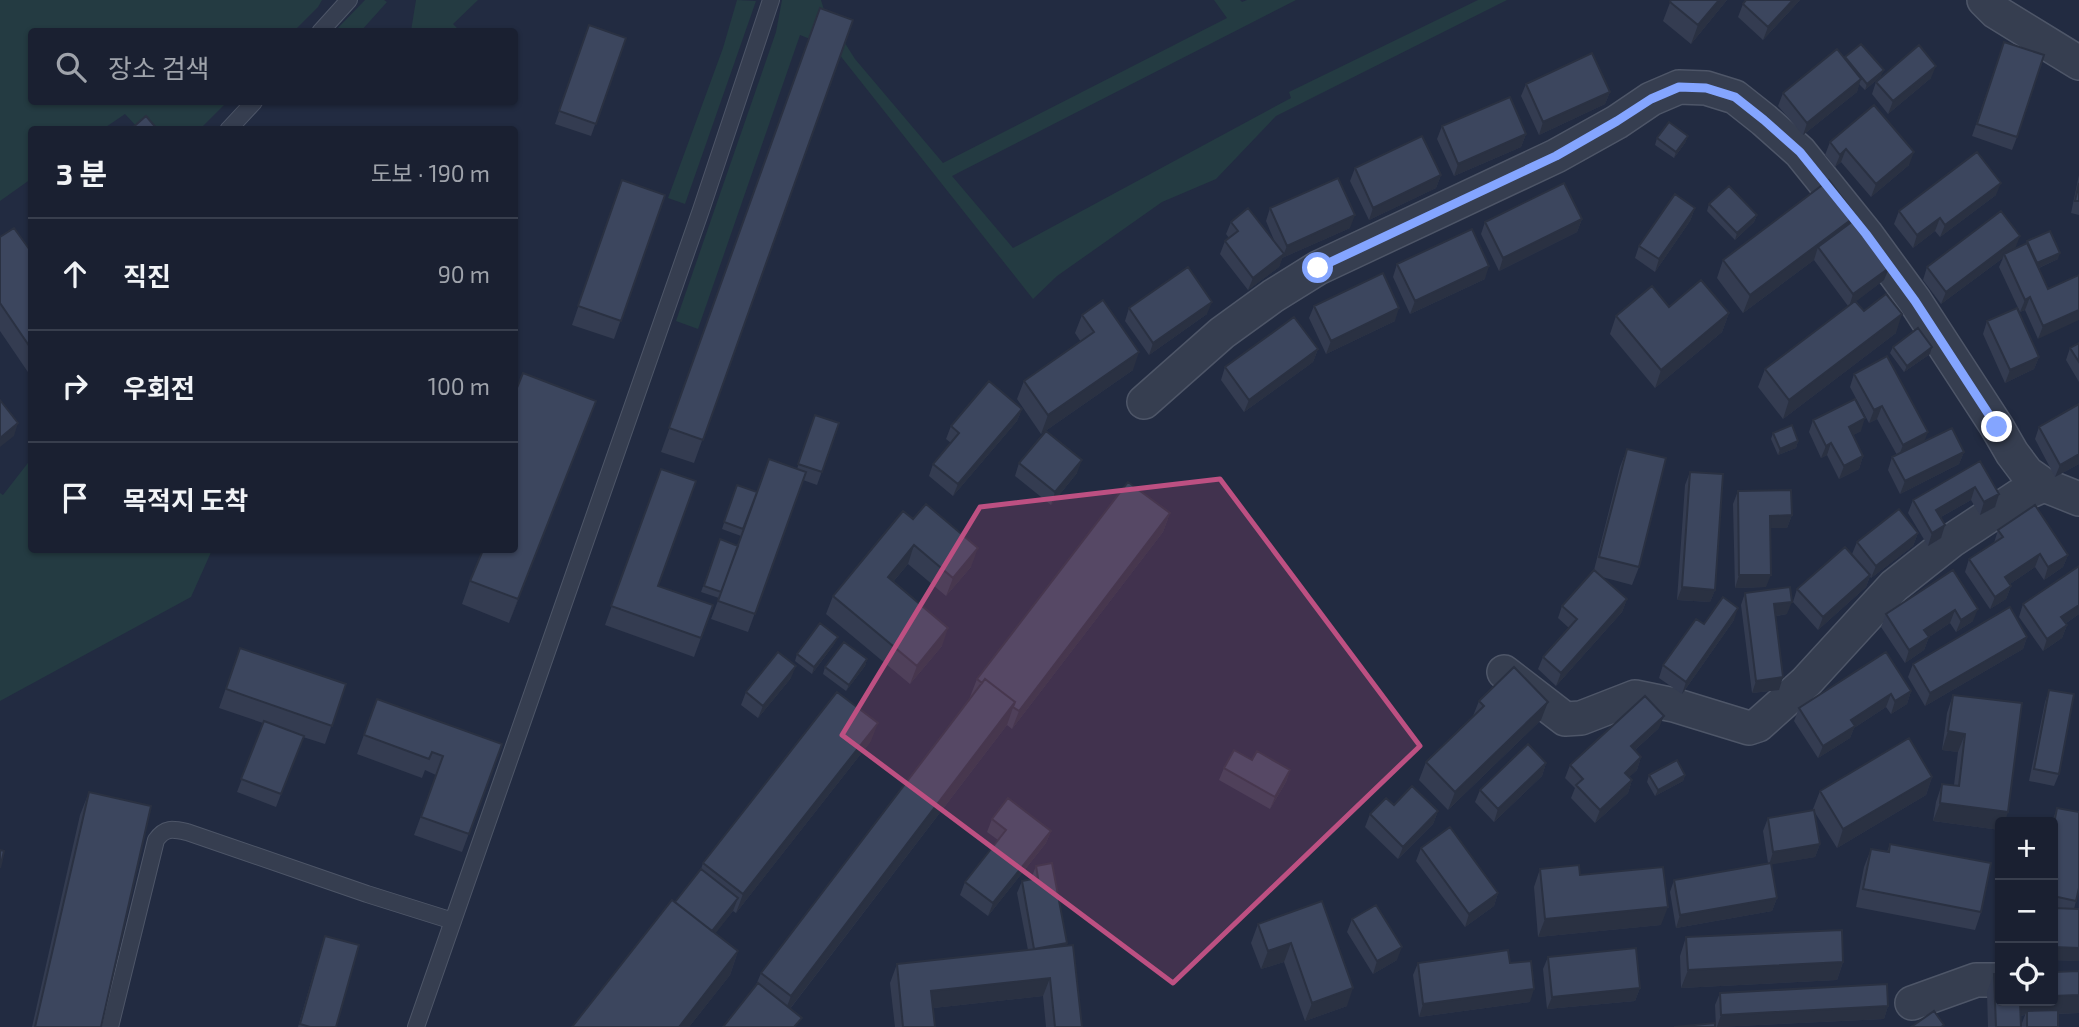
<!DOCTYPE html>
<html lang="ko">
<meta charset="utf-8">
<style>
body{margin:0;font-family:"Exo 2","Noto Sans KR",sans-serif;background:#232839;color:#f1f3f6}
.controls{position:absolute;right:21px;bottom:21px;display:grid;overflow:hidden;border-radius:7px;box-shadow:0 2px 5px #0004}
.controls button{width:63px;height:63px;display:grid;place-items:center;padding:0;border:0;border-bottom:2px solid #383e4d;background:#1a2031;color:#f1f3f6;font:35px sans-serif}
.stop{position:absolute;width:21px;height:21px;margin:-16px;border:5px solid #84a5ff;border-radius:50%;background:#fff}
.stop.end{background:#84a5ff;border-color:#fff;box-shadow:0 2px 7px #0008}
.list{margin:0;padding:0;list-style:none}
h2{display:flex;justify-content:space-between;align-items:center;height:91px;margin:0;padding:0 28px;font-size:30px}
h2 small{font-size:23px;font-weight:400;color:#9fa3ab}
.list li{display:grid;grid-template-columns:46px 1fr auto;gap:21px;align-items:center;box-sizing:border-box;height:112px;padding:0 28px;border-top:2px solid #383e4d}
.list b{display:block;font-size:26px;white-space:nowrap}
.list em{font-size:23px;font-style:normal;color:#9fa3ab}
.icon{flex:none;width:38px;height:38px;fill:none;stroke:currentColor;stroke-width:2;stroke-linecap:round;stroke-linejoin:round}
.map{position:relative;flex:none;width:2079px;height:1027px;overflow:hidden}
.search{position:absolute;background:#1a2031;box-shadow:0 2px 5px #0004;left:28px;top:28px;width:490px;height:77px;display:flex;align-items:center;gap:18px;box-sizing:border-box;padding:0 24px;border-radius:7px;color:#9fa3ab;font-size:26px}
.panel{position:absolute;background:#1a2031;box-shadow:0 2px 5px #0004;left:28px;top:126px;width:490px;height:427px;border-radius:7px}
.map>svg:first-child{display:block}
.green{fill:#243b42}
.lines{fill:none;stroke-linecap:round;stroke-linejoin:round}
.lane-casing{stroke:#4e5668;stroke-width:18}
.street-casing{stroke:#4e5668;stroke-width:36}
.lane{stroke:#363e50;stroke-width:16}
.street{stroke:#363e50;stroke-width:33}
.wall{fill:#343c51}
.shaded-wall{fill:#2a3142}
.building{fill:#3c465e;stroke:#2a3142;stroke-width:2}
.route{stroke:#84a5ff;stroke-width:9}
.marked{fill:#bd5082;fill-opacity:0.2;stroke:#bd5082;stroke-width:5;stroke-linejoin:round}
</style>
<div class="map">
<svg width="2079" height="1027" viewBox="0 0 2079 1027">
<rect width="100%" height="100%" fill="#222b41"/>
<path class="green" d="M0,0h322l-4,7 -24,24 -262,1v70h195l-27,27h-61l-14,-15 -22,15 -71,1 -1,49 -31,22z
M365,0h19l3,2 -26,29h-26z
M416,0h62l-25,24 7,7h-49z
M737,0l19,1 -71,203 -17,-6 55,-150z
M782,0h39l3,10 31,49 88,104 284,-145 -13,-18h26l2,2 5,-2h49l-344,176 61,72 278,-150 -2,-6 189,-92h29l-231,116 -60,63 -54,23 -105,74 -24,23 -198,-250 -35,-14 -102,294 -22,-8 100,-289z
M31,459l1,91h180l-21,47 -191,104v-208l3,2z"/>
<g class="lines">
<defs>
<path id="lane" d="M320,32l29,-32
M228,130l26,-28
M110,1027l46,-187c9,-13 17,-11 31,-8l180,62 86,27
M416,1027l285,-817 70,-210"/>
<path id="street" d="M1984,0l12,12 83,51
M1144,402l78,-69 51,-37 45,-28 238,-112 61,-34 34,-23 28,-12 27,1 29,9 29,23 36,32 66,82 49,67 82,126 15,26 15,20 17,12 35,14
M1504,672l61,47 16,-1 54,-21 39,8 75,23 9,-3 48,-43 88,-96 57,-45 68,-45 25,-11
M1912,1003l64,-23h24"/>
</defs>
<use href="#lane" class="lane-casing"/>
<use href="#street" class="street-casing"/>
<use href="#lane" class="lane"/>
<use href="#street" class="street"/>
</g>
<path class="wall" d="M1671,0h56l-36,44 -28,-23z
M1746,0h54l-37,40 -25,-23 5,-13z
M820,8l33,12 -159,443 -33,-11z
M589,25l37,13 -35,98 -36,-12z
M2004,42l13,95 -5,13 -40,-14z
M1845,57l36,19 -16,14 -6,-6 -2,8 -54,43 -25,-29 5,-13 61,-34z
M1931,78l-43,36 -16,-20 4,-12z
M1526,84l84,8 -5,12 -66,31 -18,-39z
M1442,126l84,8 -5,13 -67,29 -17,-37z
M1688,136l-3,7 -11,15 -19,-13 2,-7z
M1830,142l79,23 -38,32 -30,-35 -6,5 -10,-12z
M1355,168l86,7 -5,13 -67,32 -19,-39z
M2079,175v40l-8,-2z
M622,180l43,15 -51,144 -42,-14z
M1996,195l-56,42 -5,-6 -22,17 -19,-24 5,-13z
M1709,204l48,11 -3,7 -19,18 -28,-29z
M1270,208l80,20 -68,30 -3,9 -31,23 -28,-36 5,-13 4,-3 -3,-4 5,-12 45,23 -10,-24z
M1695,208l-5,13 -35,51 -20,-14 4,-12z
M1856,216l-3,5 31,59 -28,21 8,10 32,22 -113,86 -25,-32 7,-18 83,-63 -34,-46 -71,53 -26,-35 6,-18z
M1582,219l-5,13 -78,39 -18,-37 4,-12z
M0,237l32,16v125l-32,-47z
M2027,241l31,18 -19,9 9,21 31,-14 -41,64 -13,-29 -5,2 -21,-45 4,-9 -62,46 -18,-24 4,-13 88,-18 11,-5z
M1397,264l88,15 -75,35 -17,-37z
M1314,306l81,15 -69,33 -17,-36z
M1669,307l60,6 -7,19 -67,56 -45,-54 6,-18z
M1129,308l78,6 -58,41 -24,-34z
M1082,315l51,55 -92,64 -24,-35 7,-18 57,-39 -6,-9z
M1987,321l52,36 -5,12 -29,14 -22,-49z
M2079,343v39l-13,-22 4,-12z
M1893,347l37,7 -26,18 -14,-19z
M1318,349l-5,13 -69,50 -23,-32 4,-13z
M1854,374l70,67 40,11 -5,12 -59,30 -12,-24 4,-13 5,-2 -20,-36 -8,4 -19,-36z
M1022,409l-5,12 -64,75 -24,-20 4,-12 18,-21 -5,-4 5,-13z
M815,415l24,8 -22,62 -14,-5 -55,152 -37,-13 8,-21 -18,-6 19,-53 18,7 3,-10 -19,-7 15,-44 20,7 40,-23z
M1813,420l48,11 -8,4 10,21 -4,13 -20,10 -12,-24 -6,3 -12,-26z
M587,425l-78,198 -47,-19 8,-23z
M2039,427l40,37 -24,13 -20,-38z
M1773,433l25,8 -2,7 -18,7 -7,-16z
M1627,449l12,118 -7,18 -30,-8 25,22 -5,13 -66,74 -18,-17 5,-12 26,-29 -11,-10 4,-12 32,-36 26,-103z
M1980,461l19,33 -4,13 -15,8 -9,-15 -30,17 4,8 -4,13 -13,8 -20,-33 5,-13z
M1019,463l58,10 -26,32 -36,-29z
M661,469l-3,117 55,19 -19,52 -89,-32z
M1690,472l25,118 -5,12 -33,-2 8,-115z
M1738,491l54,24 -5,13h-17l-4,59 -31,1 -2,-84z
M903,511l68,56 -25,29 -38,-32 -15,18 49,64 -32,38 -84,-70 7,-18z
M1170,513l-7,19 -151,197 -5,-4 -217,284 -34,-24 5,-12 210,-275 -1,-1 7,-18z
M1998,530l70,25 -5,12 -19,13 -9,-13 -25,17 1,2 -5,13 -16,10 -25,-37 4,-13 25,-16z
M1918,533l-5,13 -42,32 -1,-2 -4,11 -48,43 -25,-28 4,-13 55,-35 5,-12z
M2079,566v48l-14,10 2,1 -5,13 -19,13 -24,-34 4,-13z
M1953,570l20,51 -17,11 -6,-9 -21,14 -5,13 -19,13 -24,-36 5,-13z
M1745,593l42,21 -11,2 3,74 -27,3 -11,-88z
M1734,620l-52,74 -23,-16 4,-13 41,-41z
M2027,637l-4,12 -98,57 -17,-29 5,-13z
M835,643l-23,31 -17,-13 2,-7z
M240,648l106,36 -21,60 -22,-7 -27,70 -39,-15 26,-69 -44,-15z
M867,659l-2,7 -19,25 -23,-17 2,-7z
M791,678l-33,40 -17,-13 5,-13z
M2049,690l10,84 -5,12 -25,-5 16,-79z
M1911,691l-4,13 -16,10 -5,-7 -32,21 -4,10 -32,20 -24,-37 5,-13z
M1953,695l47,127v8l-67,-9 3,-19 6,-18 12,1 4,-33 -16,-2 5,-37z
M377,699l125,45 -40,108 -48,-17 22,-60 -11,-5 -3,8 -65,-24z
M1479,701l62,19 -93,90 -29,-30 7,-18 47,-46z
M1659,728l-24,22 6,7 -4,13 -8,7 3,3 -4,13 -33,30 -24,-25 4,-10 -10,-10 5,-13z
M871,741l-135,172 -3,-2 -18,22 23,18 -8,24 -41,52h-117l103,-125 26,-33 2,-6z
M1252,760l38,10 -4,12 -16,27 -51,-29 5,-12z
M1546,763l-4,13 -48,46 -19,-20 5,-12z
M1649,775h36l-2,6 -28,15 -8,-14z
M1932,777l-6,18 -89,53 -23,-37 6,33 -5,13 -44,7 6,34 -5,13 -96,17 -6,-36 4,-12 94,-17 -5,-32 5,-13 46,-8 -1,-1 7,-18z
M89,792l12,235h-69l48,-212z
M1394,805l44,6 -5,13 -35,35 -33,-32 5,-13z
M2057,808l19,93 -2,8h5v52l-26,-1 -1,-138z
M992,819l59,12 -5,12 -58,73 -28,-21 5,-13 33,-42 -11,-8z
M1890,844l91,68 -6,18 -119,-23 8,-40 7,-18 16,3z
M1421,848l77,45 -4,13 -29,21 -49,-66z
M1036,866l31,77 -1,3 16,81h-36l-3,-31 -110,12 2,19h-40l-5,-44 7,-19 131,-14 -11,-57 5,-12 9,-2z
M1540,869l40,6 81,50 -123,12 -4,-50z
M1322,901l25,105 -42,15 -21,-59 -23,7 -10,-26 7,-19z
M2000,916v41h-3z
M1352,919l45,41 -24,14 -26,-42z
M325,936l11,91h-38l23,-79z
M1686,937l157,25 -6,18 -156,8 -1,-32z
M1548,957l92,31 -5,13 -88,8 -4,-40z
M1418,963h92l20,39 -111,15 -6,-42z
M2079,971v42l-21,1v13h-36v-4l3,-8 -5,1 1,11h-33l-1,-35 7,-18z
M1720,993l168,13 -4,13 -168,8 -1,-22z"/>
<path class="shaded-wall" d="M1719,0h8l-36,44 7,-19z
M1793,0h7l-37,40 5,-13z
M1936,66l-5,12 -43,36 5,-13z
M1884,70l-3,6 -16,14 2,-6z
M1861,79l-4,13 -54,43 4,-12z
M1610,92l-5,12 -66,31 4,-13z
M1526,134l-5,13 -67,29 4,-12z
M1688,136l-3,7 -11,15 2,-6z
M1846,149l-5,13 -6,5 5,-12z
M1914,152l-5,13 -38,32 5,-13z
M1441,175l-5,13 -67,32 4,-12z
M2001,183l-5,12 -56,42 5,-12z
M1695,208l-5,13 -35,51 4,-13z
M1355,215l-5,13 -68,30 5,-12z
M1757,215l-3,7 -19,18 2,-7z
M1856,216l-7,18 -31,13 -4,13 -71,53 7,-18z
M1940,218l-5,13 -22,17 4,-13z
M1582,219l-5,13 -78,39 4,-13z
M2020,236l-5,13 -11,5 -1,4 -62,46 5,-12z
M2060,253l-2,6 -24,11 2,-7z
M1284,254l-5,13 -31,23 5,-12z
M1489,266l-4,13 -75,35 5,-13z
M1889,268l-5,12 -35,27 4,-13z
M2030,297l-5,13 -5,2 5,-12z
M1212,302l-5,12 -58,41 4,-12z
M1399,308l-4,13 -69,33 5,-13z
M2079,310v10l-41,19 5,-13z
M1729,313l-7,19 -67,56 6,-18z
M1902,314l-6,19 -113,86 6,-19z
M1932,347l-2,7 -26,18 3,-6z
M1318,349l-5,13 -69,50 5,-12z
M1139,352l-6,18 -92,64 7,-19z
M2039,357l-5,12 -29,14 5,-13z
M596,401l-9,24 -78,198 9,-24z
M1882,406l-5,13 -8,4 5,-13z
M1022,409l-5,12 -64,75 5,-12z
M1865,418l-4,13 -17,9 5,-13z
M18,423l-4,13 -14,11v-9z
M1928,432l-5,13 -25,13 5,-13z
M1798,441l-2,7 -18,7 2,-6z
M1831,443l-4,12 -6,3 5,-12z
M1964,452l-5,12 -59,30 5,-13z
M2079,454v10l-24,13 5,-12z
M1863,456l-4,13 -20,10 5,-13z
M1082,460l-5,13 -26,32 4,-13z
M1975,487l-4,13 -39,22 4,-12z
M1999,494l-4,13 -15,8 4,-13z
M1170,513l-7,19 -151,197 7,-18z
M1792,515l-5,13h-22l5,-12z
M1945,525l-4,13 -13,8 4,-13z
M1918,533l-5,13 -42,32 5,-12z
M914,545l-6,19 -27,32 7,-19z
M978,548l-7,19 -25,29 7,-18z
M2040,554l-5,13 -34,23 4,-13z
M2068,555l-5,12 -19,13 4,-13z
M1739,575h32l-5,12 -31,1z
M1870,575l-4,12 -48,43 5,-13z
M2011,586l-5,13 -16,10 5,-12z
M1682,587l33,3 -5,12 -33,-2z
M1627,599l-5,13 -66,74 5,-13z
M1792,602l-5,12 -17,3 4,-13z
M2079,605v9l-23,16 5,-13z
M1738,608l-4,12 -52,74 4,-12z
M1978,609l-5,12 -17,11 5,-12z
M1955,610l-5,13 -30,20 4,-13z
M2067,625l-5,13 -19,13 4,-12z
M948,628l-6,18 -32,38 7,-18z
M838,637l-3,6 -23,31 2,-7z
M1929,637l-5,13 -19,13 4,-13z
M2027,637l-4,12 -98,57 5,-13z
M867,659l-2,7 -19,25 3,-6z
M796,666l-5,12 -33,40 5,-12z
M1783,677l-4,13 -27,3 4,-12z
M1911,691l-4,13 -16,10 4,-13z
M1891,694l-5,13 -32,21 -4,10 -32,20 5,-12 28,-26z
M1015,702l-8,23 -225,294 9,-23z
M1548,702l-7,18 -93,90 7,-18z
M1664,716l-5,12 -33,30 5,-12z
M878,723l-7,18 -135,172 7,-19z
M1948,731l17,3 -7,18 -16,-2z
M1641,757l-4,13 -16,15 4,-12z
M1546,763l-4,13 -48,46 4,-13z
M1290,770l-4,12 -16,27 5,-12z
M1685,775l-2,6 -28,15 3,-6z
M1932,777l-6,18 -89,53 6,-19z
M1632,780l-4,13 -33,30 5,-13z
M1940,803l68,9 -3,10h-5v8l-67,-9z
M1438,811l-5,13 -35,35 5,-12z
M1051,831l-5,12 -58,73 5,-13z
M1820,844l-5,13 -46,8 4,-13z
M1498,893l-4,13 -29,21 4,-13z
M738,898l-5,13 -32,41 4,-13z
M1777,898l-5,13 -96,17 4,-13z
M1668,907l-7,18 -123,12 7,-18z
M1067,943l-4,12 -29,-6z
M1291,943l-7,19 -23,7 7,-18z
M1402,947l-5,13 -24,14 4,-13z
M2053,947l26,1v13l-26,-1z
M738,951l-8,24 -41,52h-10z
M1843,962l-6,18 -156,8 7,-18z
M1050,978l-7,18 -119,13 7,-18z
M1353,988l-6,18 -42,15 7,-18z
M1640,988l-5,13 -88,8 5,-12z
M1534,989l-4,13 -111,15 4,-13z
M2079,995v18l-52,2v-4l-2,4 -12,1 6,-15h34v-5z
M1888,1006l-4,13 -167,8 4,-12z"/>
<path class="building" d="M1671,0h48l-21,25 -28,-23z
M1746,0h47l-25,27 -25,-23z
M820,8l33,12 -150,420 -34,-12z
M589,25l37,13 -30,86 -37,-13z
M2004,42l40,13 -27,82 -40,-13z
M1861,44l23,26 -17,14 -22,-27z
M1919,45l17,21 -43,35 -17,-19z
M1837,49l24,30 -54,44 -24,-30z
M1592,53l18,39 -67,30 -17,-38z
M1510,97l16,37 -68,30 -16,-38z
M1874,105l40,47 -38,32 -30,-35 -6,6 -10,-13z
M146,116l12,14h-28z
M1669,122l19,14 -12,16 -19,-14z
M1422,136l19,39 -68,33 -18,-40z
M1977,152l24,31 -56,42 -5,-7 -23,17 -18,-24z
M1338,178l17,37 -68,31 -17,-38z
M622,180l43,15 -44,126 -43,-15z
M1829,180l27,36 -106,79 -27,-35z
M1564,183l18,36 -79,39 -18,-36z
M2079,183v18h-4z
M1729,186l28,29 -20,18 -28,-29z
M1675,194l20,14 -36,51 -20,-13z
M1248,208l36,46 -31,24 -28,-37 13,-10 -7,-9z
M2001,211l19,25 -74,56 -19,-25z
M1853,221l36,47 -36,26 -35,-47z
M14,228l18,25v97l-32,-47v-66z
M1472,229l17,37 -74,35 -18,-37z
M2050,231l10,22 -23,10 -10,-22z
M2027,243l21,46 31,-14v35l-36,16 -13,-29 -5,3 -21,-46z
M1188,267l24,35 -59,41 -24,-35z
M1383,273l16,35 -68,33 -17,-35z
M1701,280l28,33 -68,57 -45,-54 36,-30 17,21z
M1886,294l16,20 -113,86 -24,-31 90,-68 9,10z
M1103,300l36,52 -91,63 -24,-34 70,-49 -12,-17z
M2017,308l22,49 -29,13 -23,-49z
M1294,317l24,32 -69,51 -24,-33z
M1918,328l14,19 -25,19 -14,-19z
M2079,343v19l-9,-14z
M1887,356l41,76 -25,13 -21,-39 -8,4 -20,-36z
M523,373l73,28 -78,198 -48,-18 13,-31h31v-155z
M989,381l33,28 -64,75 -25,-20 26,-31 -8,-7z
M1855,399l10,19 -16,9 14,29 -19,10 -13,-23 -5,3 -13,-26z
M0,400l18,23 -18,15z
M2079,404v50l-19,11 -21,-38z
M815,415l24,8 -17,49 -24,-8z
M1792,425l6,16 -18,8 -7,-16z
M1952,428l12,24 -59,29 -13,-24z
M1046,431l36,29 -27,32 -36,-29z
M1627,449l39,9 -27,109 -40,-10z
M769,459l37,13 -51,142 -37,-13z
M1980,461l19,33 -15,8 -9,-15 -39,23 9,15 -13,8 -19,-33z
M661,469l35,12 -38,105 55,19 -12,33 -90,-32z
M1690,472l33,2 -8,116 -33,-3z
M1128,482l42,31 -151,198 -6,-4 2,-5 -30,-23 -3,4 -5,-4z
M737,485l20,7 -14,37 -19,-7z
M1791,490l1,25 -22,1 1,59h-32l-1,-84z
M926,504l52,44 -25,30 -39,-33 -26,32 60,51 -31,38 -84,-70 70,-85 10,8z
M2035,505l33,50 -20,12 -8,-13 -35,23 6,9 -16,11 -26,-38 34,-22 -5,-7z
M1899,509l19,24 -42,33 -19,-24z
M720,539l18,7 -17,46 -17,-6z
M1845,547l25,28 -47,42 -26,-28z
M2079,566v39l-18,12 6,8 -20,14 -24,-35z
M1594,570l33,29 -66,74 -18,-16 34,-38 -15,-13z
M1953,570l25,39 -17,11 -6,-10 -31,20 5,7 -20,13 -23,-36z
M1790,587l2,15 -18,2 9,73 -27,4 -11,-88z
M1723,597l15,11 -52,74 -23,-17 33,-46 8,5z
M2010,607l17,30 -97,56 -17,-29z
M820,623l18,14 -24,30 -17,-13z
M844,642l23,17 -18,26 -24,-18z
M240,648l106,36 -14,42 -106,-37z
M778,652l18,14 -33,40 -17,-14z
M1886,652l25,39 -16,10 -4,-7 -40,26 4,6 -32,20 -24,-38z
M1514,667l34,35 -93,90 -29,-30 58,-56 -5,-5z
M985,679l30,23 -224,294 -30,-23z
M2049,690l25,4 -15,80 -25,-5z
M837,692l41,31 -135,171 -40,-31z
M1953,695l69,8 -14,109 -68,-9 2,-19 17,2 6,-52 -17,-3z
M1645,696l19,20 -33,30 10,11 -16,16 7,7 -32,30 -24,-25 7,-6 -13,-14z
M377,699l125,45 -33,90 -48,-17 22,-61 -11,-4 -3,7 -65,-24z
M264,721l40,15 -23,58 -40,-15z
M1909,738l23,39 -89,52 -23,-38z
M1528,744l18,19 -48,46 -18,-19z
M1234,750l18,10 5,-9 33,19 -15,27 -51,-29z
M1677,760l8,15 -27,15 -9,-15z
M1412,786l26,25 -35,36 -33,-33 16,-16 8,7z
M89,792l62,14 -50,221h-66z
M1008,798l43,33 -58,72 -28,-21 41,-52 -14,-11z
M2057,808l22,4v76l-3,13 -23,-5v-67z
M1814,810l6,34 -47,8 -5,-34z
M1450,827l48,66 -29,21 -48,-66z
M1890,844l101,19 -10,49 -118,-23 8,-40 18,3z
M0,850l4,1 -4,17z
M1052,863l15,80 -33,6 -12,-68 16,-3 -2,-12z
M1771,863l6,35 -97,17 -6,-35z
M1579,865l1,10 83,-8 5,40 -123,12 -5,-50z
M701,869l37,29 -26,33 -37,-29z
M672,900l66,51 -59,76h-107z
M1322,901l31,87 -41,15 -21,-60 -23,8 -10,-27z
M1376,905l26,42 -25,14 -25,-42z
M2053,908l26,1v39l-26,-1z
M1842,930l1,32 -155,8 -2,-33z
M325,936l34,9 -23,82h-26l-10,-3z
M1073,945l9,82h-27l-5,-49 -119,13 4,36h-32l-6,-63z
M1636,948l4,40 -88,9 -4,-40z
M1508,950l2,13 21,-2 3,28 -111,15 -5,-41z
M2079,971v24l-26,1v-24z
M1994,974h6v27h20l1,26h-25z
M758,983l44,35 -8,9h-71z
M1887,984l1,22 -167,9 -1,-22z
M2058,1010v17h-31v-16z
M1934,1011l10,14 -3,2h-30z
M1715,1023v4h-41z"/>
<g class="lines">
<path class="route" d="M1318,268l238,-112 61,-35 34,-22 28,-12 27,1 29,9 29,23 36,32 66,82 49,67 82,126"/>
</g>
<path class="marked" d="M1220,479l200,267 -247,237 -331,-248 138,-228z"/>
</svg>
<div class="controls">
<button>+</button>
<button>−</button>
<button><svg class="icon" aria-label="locate" viewBox="0 0 24 24"><circle cx="12" cy="12" r="6"/><path d="M12 2v4M12 18v4M2 12h4M18 12h4"/></svg></button>
</div>
<div class="stop" style="left:1318px;top:268px"></div>
<div class="stop end" style="left:1997px;top:427px"></div>
<div class="search"><svg class="icon" aria-label="search" viewBox="0 0 24 24"><circle cx="10" cy="10" r="6"/><path d="M15 15l6 6"/></svg>장소 검색</div>
<section class="panel">
<h2>3 분<small>도보 · 190 m</small></h2>
<ul class="list">
<li><svg class="icon" aria-label="ahead" viewBox="0 0 24 24"><path d="M12 20V5M6 11l6-6 6 6"/></svg><div><b>직진</b></div><em>90 m</em></li>
<li><svg class="icon" aria-label="right" viewBox="0 0 24 24"><path d="M7 20v-9h11M14 6l5 5-5 5"/></svg><div><b>우회전</b></div><em>100 m</em></li>
<li><svg class="icon" aria-label="arrive" viewBox="0 0 24 24"><path d="M6 21V4h12l-3 4 3 4H6"/></svg><div><b>목적지 도착</b></div></li>
</ul>
</section>
</div>
